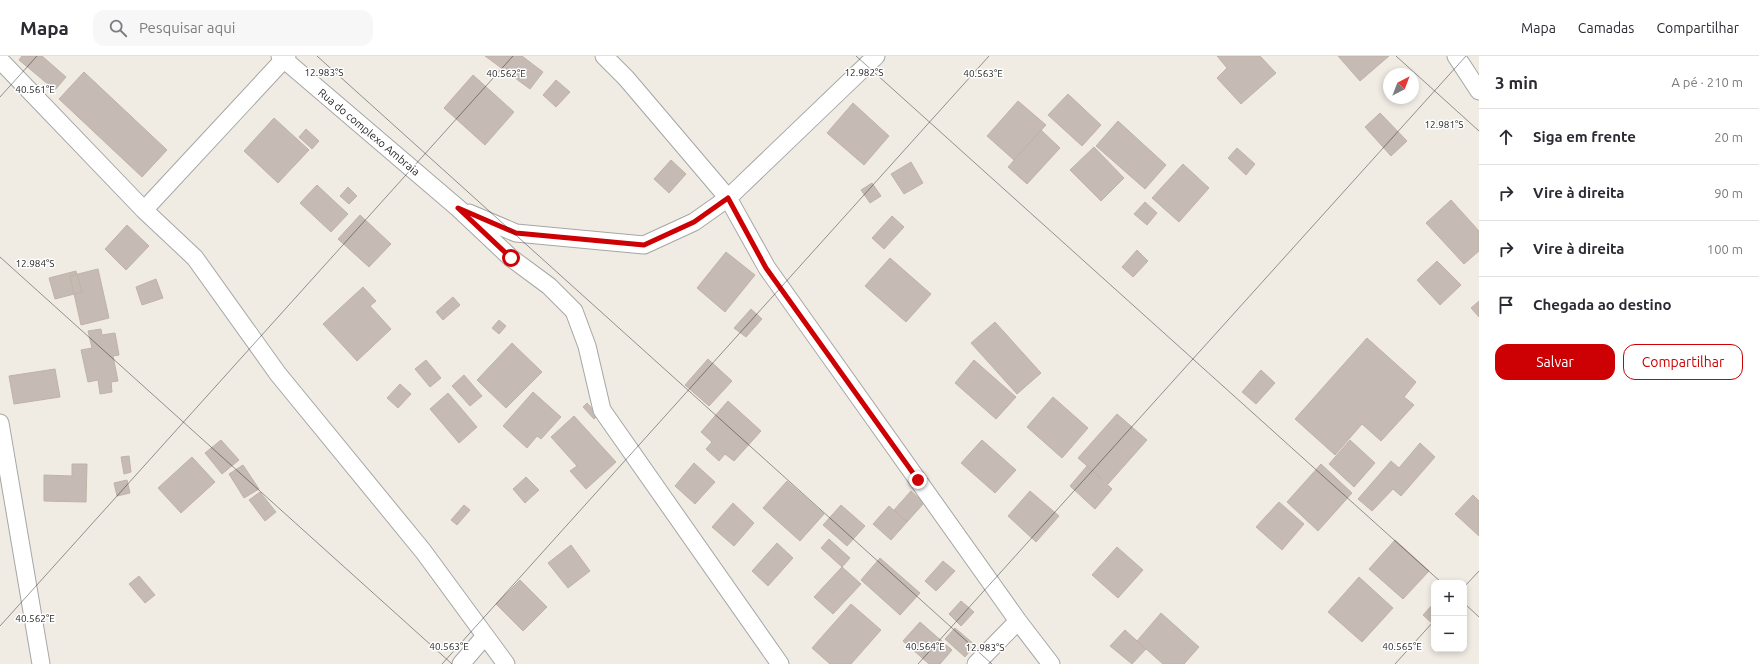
<!DOCTYPE html>
<html lang="pt">
<meta charset="utf-8">
<style>
body{margin:0;font-family:Ubuntu,sans-serif;background:#f7f7f7;color:#2b2b33}
.controls{position:absolute;right:12px;bottom:12px;display:grid;overflow:hidden;border-radius:8px;box-shadow:0 2px 6px #0003}
.controls button{width:36px;height:36px;display:grid;place-items:center;padding:0;border:0;border-bottom:1px solid #e1e1e2;background:#fff;color:#2b2b33;font:20px sans-serif}
.compass{position:absolute;left:1383px;top:12px;width:36px;height:36px;border-radius:50%;background:#fff;box-shadow:0 2px 6px #0003;rotate:42deg}
.stop{position:absolute;width:12px;height:12px;margin:-9px;border:3px solid #cd0003;border-radius:50%;background:#fff}
.stop.end{background:#cd0003;border-color:#fff;box-shadow:0 1px 4px #0008}
.list{margin:0;padding:0;list-style:none}
h2{display:flex;justify-content:space-between;align-items:center;height:52px;margin:0;padding:0 16px;font-size:17px}
h2 small{font-size:13px;font-weight:400;color:#7c7c81}
.list li{display:grid;grid-template-columns:26px 1fr auto;gap:12px;align-items:center;box-sizing:border-box;height:56px;padding:0 16px;border-top:1px solid #e1e1e2}
.list b{display:block;font-size:15px;white-space:nowrap}
.list em{font-size:13px;font-style:normal;color:#7c7c81}
.actions{display:flex;gap:8px;padding:12px 16px}
.actions a{flex:1;padding:9px 0;border:1px solid #cd0003;border-radius:12px;text-align:center;font-size:14px;color:#cd0003}
.actions .main{background:#cd0003;color:#fff}
.icon{flex:none;width:22px;height:22px;fill:none;stroke:currentColor;stroke-width:2;stroke-linecap:round;stroke-linejoin:round}
.map{position:relative;flex:none;width:1479px;height:608px;overflow:hidden}
header{display:flex;align-items:center;gap:24px;box-sizing:border-box;height:56px;padding:0 20px;background:#fff;border-bottom:1px solid #e1e1e2}
header strong{font-size:19px}
nav{display:flex;gap:22px;margin-inline-start:auto;font-size:14px}
.search{width:280px;height:36px;background:#f7f7f7;display:flex;align-items:center;gap:10px;box-sizing:border-box;padding:0 14px;border-radius:12px;color:#7c7c81;font-size:15px}
main{display:flex}
aside{flex:1;background:#fff}
.map>svg:first-child{display:block}
.building{fill:#c5bbb4;stroke:#c2b2a6}
.lines{fill:none;stroke-linecap:round;stroke-linejoin:round}
.minor-casing{stroke:#a6a6a6;stroke-width:19}
.minor{stroke:#fff;stroke-width:17}
.route{stroke:#cd0003;stroke-width:5}
.ticks{fill:none;stroke:#1f1f1f;stroke-width:1;stroke-opacity:0.45}
.labels{text-anchor:middle;dominant-baseline:central;stroke-width:3;stroke-linejoin:round;paint-order:stroke}
.street-label{font-size:11px;fill:#1f1f1f;stroke:#fff}
.ticks-label{font-size:10px;text-anchor:middle;fill:#1f1f1f;stroke:#fff;stroke-width:3;stroke-linejoin:round;paint-order:stroke}
</style>
<header>
<strong>Mapa</strong>
<div class="search"><svg class="icon" aria-label="search" viewBox="0 0 24 24"><circle cx="10" cy="10" r="6"/><path d="M15 15l6 6"/></svg>Pesquisar aqui</div>
<nav><a>Mapa</a><a>Camadas</a><a>Compartilhar</a></nav>
</header>
<main>
<div class="map">
<svg width="1479" height="608" viewBox="0 0 1479 608">
<rect width="100%" height="100%" fill="#f0ece4"/>
<path class="building" d="M22,0h20l24,21 -11,13 -36,-30z
M485,0h37l21,16 -13,17z
M1217,0h43l16,17 -35,31 -24,-26 10,-10z
M1338,0h51l-29,25z
M84,16l83,78 -25,27 -83,-78z
M473,19l41,37 -29,33 -41,-37z
M556,24l14,12 -14,15 -13,-12z
M1068,38l33,31 -19,21 -34,-31z
M1018,45l28,24 -32,35 -27,-24z
M853,47l36,33 -25,29 -37,-32z
M1380,57l27,28 -16,15 -26,-29z
M274,62l35,32 -31,33 -34,-32z
M1118,65l48,44 -21,24 -49,-43z
M306,73l13,12 -7,8 -13,-12z
M1041,74l19,18 -33,36 -19,-17z
M1094,91l30,31 -23,23 -31,-31z
M1237,92l18,16 -9,11 -18,-17z
M671,104l15,14 -17,19 -15,-14z
M911,106l12,21 -19,11 -13,-20z
M1183,108l26,24 -30,34 -27,-24z
M872,127l9,13 -11,7 -9,-13z
M317,129l31,29 -17,18 -31,-29z
M348,131l9,9 -8,8 -9,-8z
M1451,144l28,31v20l-15,13 -38,-41z
M1145,146l12,11 -10,12 -13,-11z
M360,159l31,29 -22,23 -31,-28z
M892,160l12,11 -20,22 -12,-11z
M127,169l22,21 -23,24 -21,-21z
M1137,194l11,11 -15,16 -11,-10z
M726,196l29,23 -30,37 -28,-24z
M890,202l41,36 -25,28 -41,-36z
M1437,205l24,24 -21,20 -23,-25z
M98,213l11,49 -28,7 -11,-49z
M76,215l6,21 -27,7 -6,-21z
M156,223l7,19 -21,7 -6,-18z
M363,231l13,14 -6,5 21,23 -34,32 -34,-37z
M453,241l7,8 -17,15 -7,-8z
M1479,245v16l-8,-9z
M751,253l11,10 -16,18 -12,-9z
M499,264l7,6 -7,8 -7,-6z
M995,266l46,51 -24,21 -46,-51z
M101,273l1,6 13,-2 4,22 -6,1 5,25 -7,1 1,10 -12,2 -2,-14 -10,2 -7,-32 11,-2 -4,-17z
M1367,282l49,44 -12,15 10,8 -33,36 -19,-17 -27,31 -40,-36z
M512,287l30,29 -36,36 -29,-28z
M708,303l24,22 -23,25 -24,-21z
M426,304l15,18 -11,9 -15,-18z
M974,304l42,37 -20,22 -41,-36z
M55,313l5,28 -46,7 -5,-28z
M1261,314l14,13 -19,21 -14,-12z
M464,319l18,21 -12,10 -18,-20z
M400,328l11,10 -13,14 -11,-10z
M533,336l28,25 -20,22 -4,-3 -10,12 -24,-22z
M448,337l29,34 -18,16 -29,-34z
M1053,341l35,31 -26,30 -35,-31z
M728,345l33,30 -27,30 -9,-7 -6,7 -13,-12 6,-7 -11,-10z
M587,347l11,12 -4,4 -11,-12z
M1117,358l30,26 -39,44 -30,-26z
M574,360l42,46 -30,27 -16,-18 7,-5 -26,-29z
M221,384l18,20 -17,14 -17,-21z
M982,384l34,30 -21,23 -34,-30z
M1350,384l25,23 -21,24 -25,-23z
M1420,387l15,14 -34,39 -8,-7 -21,22 -14,-12 33,-38 8,7z
M129,400l2,16 -7,2 -3,-17z
M192,401l23,25 -34,31 -23,-25z
M694,407l21,19 -20,22 -20,-18z
M72,408h15l-1,38 -42,-1v-26l28,1z
M1321,408l31,29 -34,38 -31,-29z
M243,409l16,24 -15,9 -15,-24z
M1087,410l25,23 -17,20 -25,-23z
M526,421l13,13 -14,13 -12,-14z
M127,424l3,13 -13,3 -3,-13z
M787,425l37,33 -24,27 -37,-33z
M911,435l13,12 -17,19 -13,-12z
M1030,435l29,25 -23,26 -28,-26z
M260,436l16,20 -11,9 -16,-21z
M1473,439l6,6v35l-24,-22z
M1279,446l25,22 -22,26 -26,-23z
M733,447l21,20 -20,23 -22,-19z
M464,449l6,5 -13,15 -6,-5z
M841,449l24,21 -18,20 -24,-21z
M889,450l18,16 -16,18 -18,-16z
M829,483l21,19 -8,9 -21,-19z
M1395,484l34,31 -26,28 -34,-30z
M777,487l16,15 -25,28 -16,-15z
M571,489l19,26 -22,17 -20,-25z
M1117,491l26,23 -25,28 -26,-23z
M880,502l40,35 -20,22 -39,-35z
M943,505l12,10 -19,20 -11,-10z
M842,511l19,17 -28,30 -19,-17z
M139,520l16,19 -10,8 -16,-19z
M1359,521l34,31 -31,34 -34,-30z
M520,524l27,27 -24,24 -27,-27z
M961,545l13,11 -13,14 -12,-12z
M1434,547v22l-11,-10z
M851,548l30,26 -30,34h-21l-18,-16z
M1161,557l38,34 -15,17h-21l-26,-23z
M920,566l32,28 -12,14h-11l-26,-23z
M955,572l20,17 -10,12 -20,-18z
M1125,574l21,19 -14,15 -22,-18z"/>
<g class="lines">
<defs>
<path id="minor" d="M280,0l178,152 53,50 38,28 25,25 13,35 15,64 178,254
M604,0l22,22 102,120 39,70 251,353 33,43
M1456,0l23,35
M0,4l144,150 51,48 83,116 145,177 83,113
M144,154l143,-154
M469,157l47,20 128,12 50,-23 34,-24 148,-142
M0,367l41,241
M461,608l24,-28
M976,608l42,-43"/>
</defs>
<use href="#minor" class="minor-casing"/>
<use href="#minor" class="minor"/>
</g>
<g class="lines">
<path class="route" d="M511,202l-53,-50 58,25 128,12 50,-23 34,-24 38,70 152,212"/>
</g>
<path class="ticks" d="M317,0l675,608M856,0l586,527M1396,0l83,75M0,41l37,-41M0,201l452,407M1464,531l15,-16M1464,547l15,14M0,570l513,-570M442,608l547,-608M918,608l548,-608M1395,608l39,-43"/>
<g class="labels">
<g class="street-label">
<text transform="translate(369 76) rotate(40)">Rua do complexo Ambraia</text>
</g>
</g>
<g class="ticks-label">
<text x="324" y="20">12.983°S</text>
<text x="864" y="20">12.982°S</text>
<text x="506" y="21">40.562°E</text>
<text x="983" y="21">40.563°E</text>
<text x="35" y="37">40.561°E</text>
<text x="1444" y="72">12.981°S</text>
<text x="35" y="211">12.984°S</text>
<text x="35" y="566">40.562°E</text>
<text x="449" y="594">40.563°E</text>
<text x="925" y="594">40.564°E</text>
<text x="1402" y="594">40.565°E</text>
<text x="985" y="595">12.983°S</text>
</g>
</svg>
<div class="controls">
<button>+</button>
<button>−</button>
</div>
<svg class="compass" viewBox="-18 -18 36 36"><path d="M0-13l5 13h-10z" fill="#e53935"/><path d="M0 13l5-13h-10z" fill="#7c7c81"/></svg>
<div class="stop" style="left:511px;top:202px"></div>
<div class="stop end" style="left:918px;top:424px"></div>
</div>
<aside>
<h2>3 min<small>A pé · 210 m</small></h2>
<ul class="list">
<li><svg class="icon" aria-label="ahead" viewBox="0 0 24 24"><path d="M12 20V5M6 11l6-6 6 6"/></svg><div><b>Siga em frente</b></div><em>20 m</em></li>
<li><svg class="icon" aria-label="right" viewBox="0 0 24 24"><path d="M7 20v-9h11M14 6l5 5-5 5"/></svg><div><b>Vire à direita</b></div><em>90 m</em></li>
<li><svg class="icon" aria-label="right" viewBox="0 0 24 24"><path d="M7 20v-9h11M14 6l5 5-5 5"/></svg><div><b>Vire à direita</b></div><em>100 m</em></li>
<li><svg class="icon" aria-label="arrive" viewBox="0 0 24 24"><path d="M6 21V4h12l-3 4 3 4H6"/></svg><div><b>Chegada ao destino</b></div></li>
</ul>
<div class="actions"><a class="main">Salvar</a><a>Compartilhar</a></div>
</aside>
</main>
